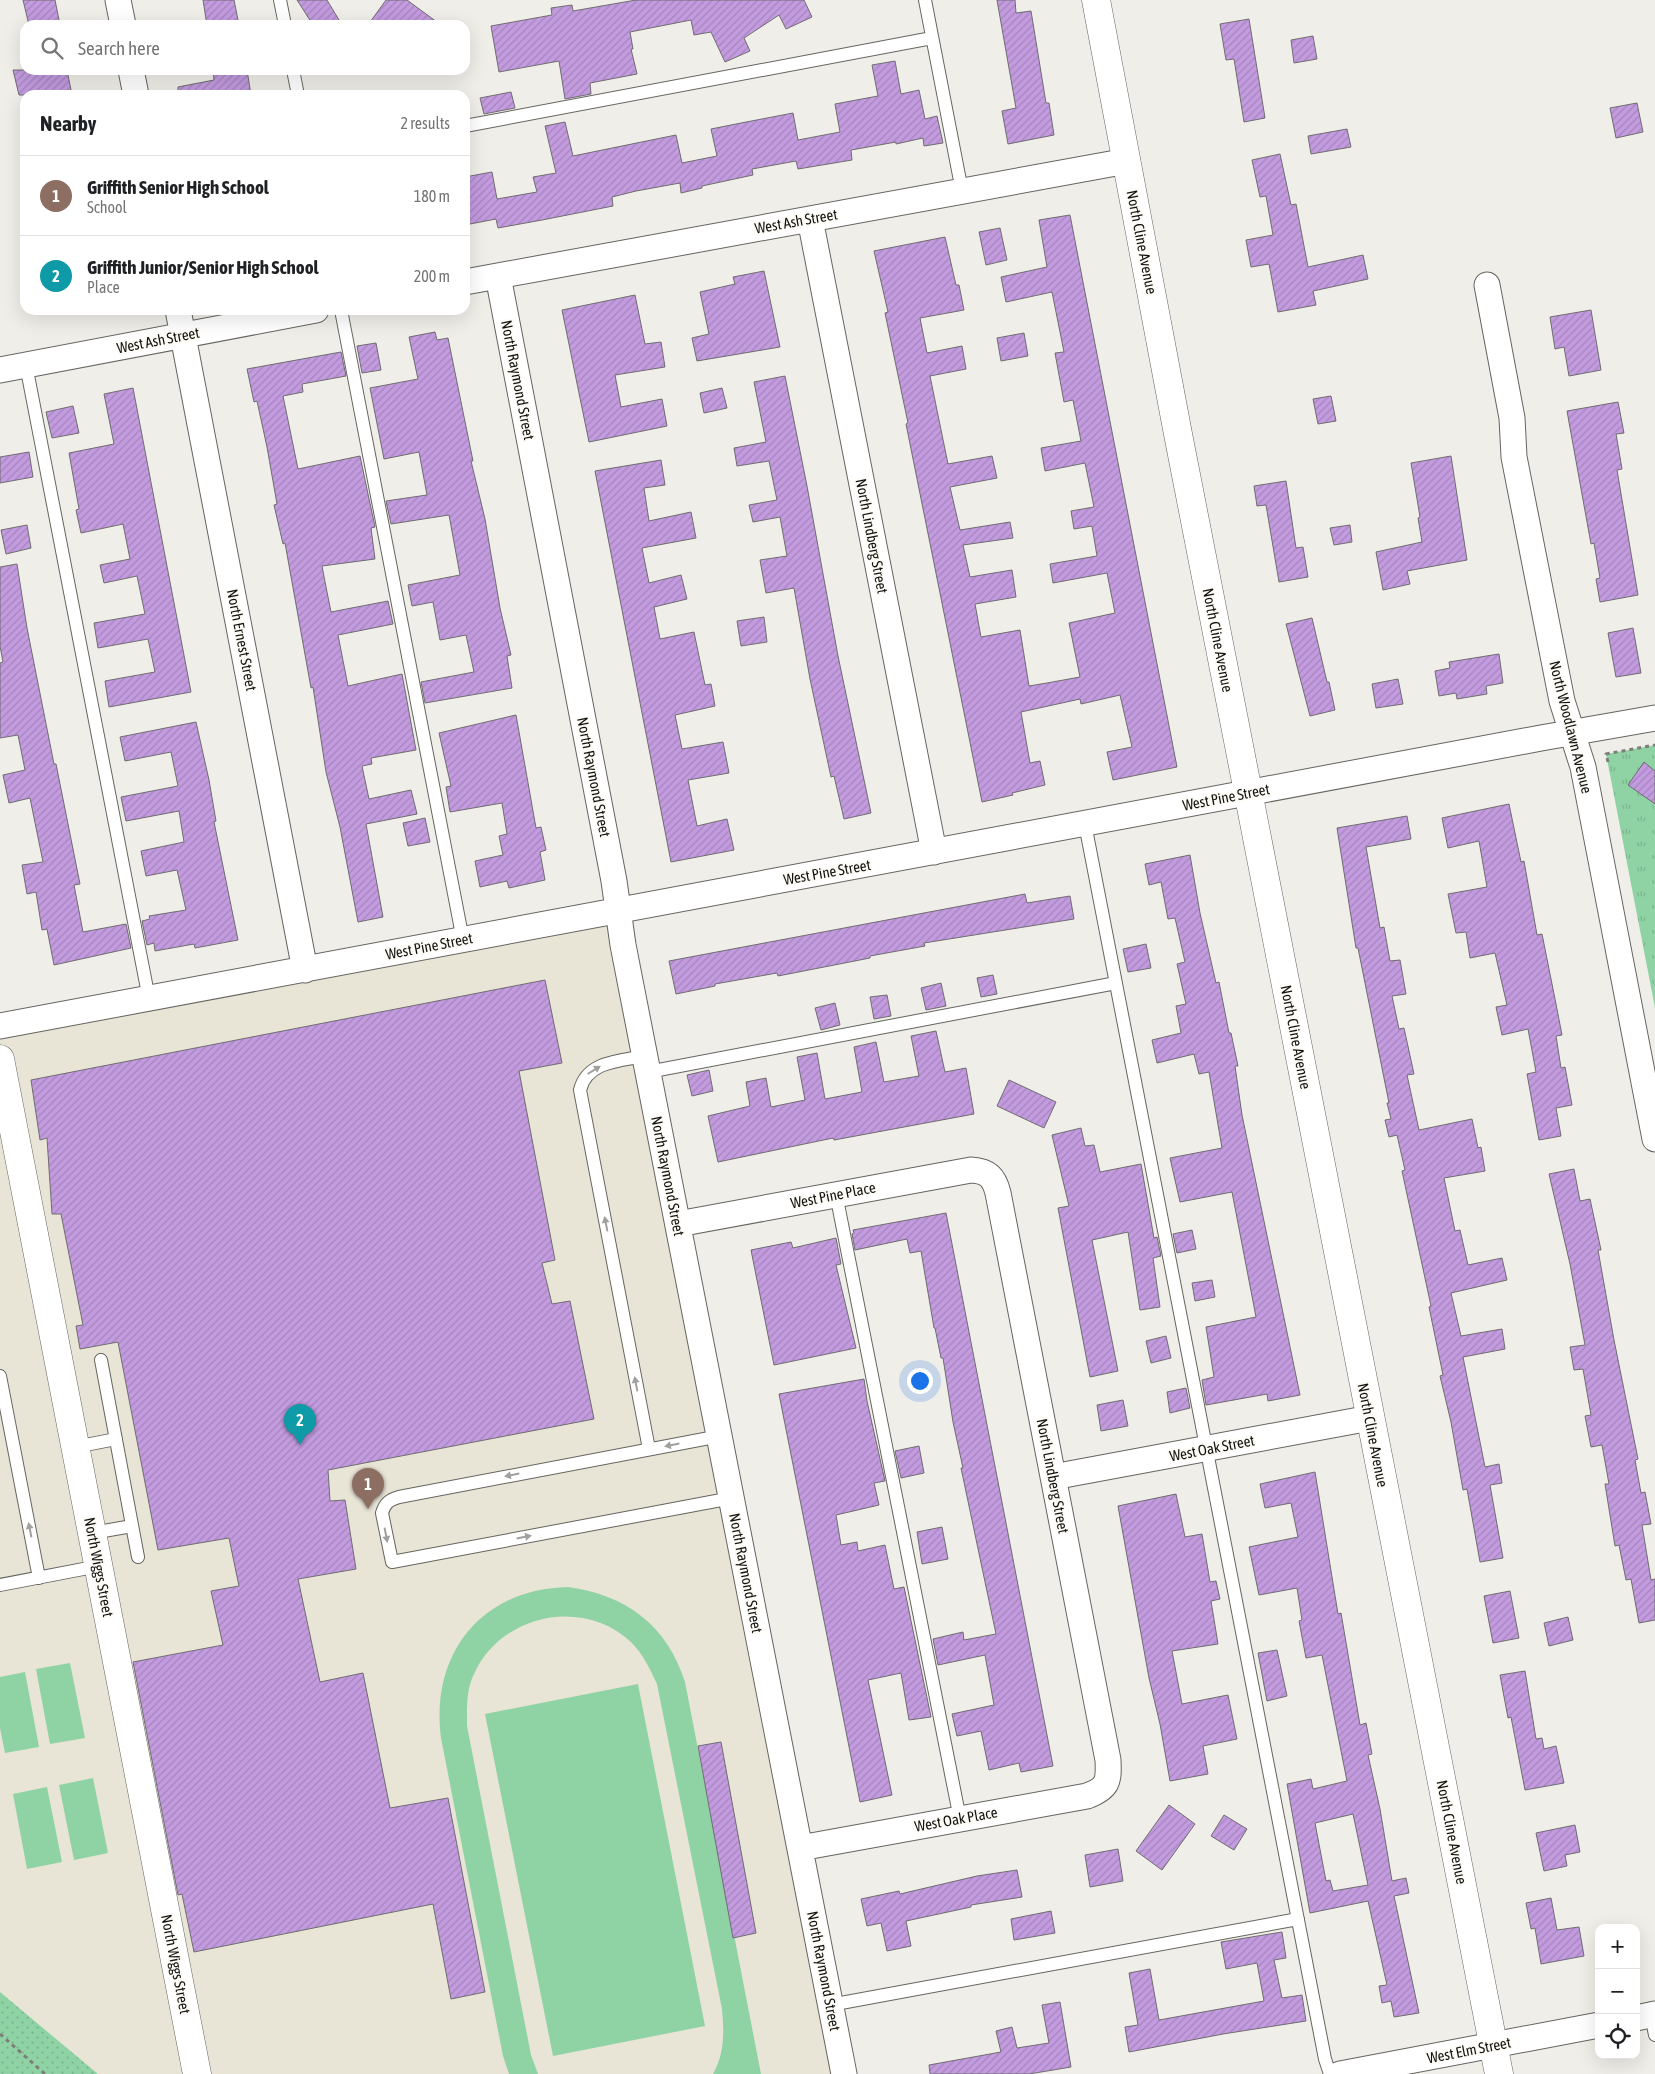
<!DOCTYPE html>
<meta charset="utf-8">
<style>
body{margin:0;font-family:"Asap Condensed",sans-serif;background:#f6f6f6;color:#202124}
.controls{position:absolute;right:15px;bottom:15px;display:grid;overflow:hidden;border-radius:10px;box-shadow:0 5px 20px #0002}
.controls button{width:45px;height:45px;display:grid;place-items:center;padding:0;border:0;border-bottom:1px solid #e0e0e0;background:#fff;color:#202124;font:25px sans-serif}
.you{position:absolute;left:919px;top:1380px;width:18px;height:18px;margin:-12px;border:4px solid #fff;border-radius:50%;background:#1a73e8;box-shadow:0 0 0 8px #1a73e833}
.badge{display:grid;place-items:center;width:32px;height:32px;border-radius:50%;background:#1e59aa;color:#fff;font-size:16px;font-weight:700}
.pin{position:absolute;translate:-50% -41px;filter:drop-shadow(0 1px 2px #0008)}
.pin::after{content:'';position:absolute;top:26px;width:18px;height:15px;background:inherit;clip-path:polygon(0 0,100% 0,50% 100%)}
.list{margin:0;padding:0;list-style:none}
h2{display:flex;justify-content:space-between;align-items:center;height:65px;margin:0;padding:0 20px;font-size:21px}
h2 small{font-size:16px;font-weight:400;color:#757577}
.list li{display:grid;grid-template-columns:32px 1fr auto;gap:15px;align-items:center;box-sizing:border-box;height:80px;padding:0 20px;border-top:1px solid #e0e0e0}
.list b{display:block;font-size:19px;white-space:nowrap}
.list p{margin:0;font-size:16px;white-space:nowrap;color:#757577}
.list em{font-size:16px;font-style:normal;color:#757577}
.icon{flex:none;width:28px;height:28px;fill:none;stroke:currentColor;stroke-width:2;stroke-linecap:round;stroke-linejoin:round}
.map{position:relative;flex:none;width:1655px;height:2074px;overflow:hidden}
.search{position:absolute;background:#fff;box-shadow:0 5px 20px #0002;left:20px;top:20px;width:450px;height:55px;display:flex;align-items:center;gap:12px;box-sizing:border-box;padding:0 18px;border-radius:15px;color:#757577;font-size:19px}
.panel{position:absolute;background:#fff;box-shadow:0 5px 20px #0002;left:20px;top:90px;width:450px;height:225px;border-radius:15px}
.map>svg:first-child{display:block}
.built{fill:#e8e4d6}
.grass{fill:url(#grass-dots)}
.park{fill:url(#park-tufts)}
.garden{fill:#8fd3a5}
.building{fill:url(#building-hatch);stroke:#6f6c71;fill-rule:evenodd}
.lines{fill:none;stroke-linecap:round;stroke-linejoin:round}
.lane-casing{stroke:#66645f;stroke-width:14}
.street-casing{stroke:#66645f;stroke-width:27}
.secondary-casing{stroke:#66645f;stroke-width:29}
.path{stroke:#7e7d79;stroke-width:3;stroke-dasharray:4 4;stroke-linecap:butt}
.lane{stroke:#fff;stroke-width:12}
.street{stroke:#fff;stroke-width:25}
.secondary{stroke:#fff;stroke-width:28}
.oneway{fill:#a0a09f}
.labels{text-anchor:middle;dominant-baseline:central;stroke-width:4;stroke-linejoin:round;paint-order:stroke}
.street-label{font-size:15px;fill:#121210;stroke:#fdfbf5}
</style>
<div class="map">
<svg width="1655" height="2074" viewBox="0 0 1655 2074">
<defs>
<pattern id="grass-dots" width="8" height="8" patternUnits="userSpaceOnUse" patternTransform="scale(1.25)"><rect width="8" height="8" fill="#8fd3a5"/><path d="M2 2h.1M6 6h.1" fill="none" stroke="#7ab48d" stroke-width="1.8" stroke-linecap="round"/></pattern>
<pattern id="park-tufts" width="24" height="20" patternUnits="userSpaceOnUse" patternTransform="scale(1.25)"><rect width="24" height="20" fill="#8fd3a5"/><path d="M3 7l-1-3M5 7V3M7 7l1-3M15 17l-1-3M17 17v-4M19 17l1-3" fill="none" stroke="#7ab48d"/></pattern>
<pattern id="building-hatch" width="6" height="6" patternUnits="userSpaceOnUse" patternTransform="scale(1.25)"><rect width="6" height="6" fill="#c39bdf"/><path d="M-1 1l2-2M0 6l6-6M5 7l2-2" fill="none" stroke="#a684be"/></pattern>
</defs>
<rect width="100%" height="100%" fill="#f0eee8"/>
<path class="built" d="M618,911l228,1163h-748l-98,-82v-966z"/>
<path class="grass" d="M0,1992l98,82h-98z"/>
<path class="park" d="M1655,745v263l-49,-254z"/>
<path class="garden" d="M568,1587c58,8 99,38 117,95l76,392h-48c12,-21 11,-43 9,-65l-65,-325c-7,-15 -14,-30 -26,-42 -48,-45 -130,-28 -157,32 -8,16 -7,35 -7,52l64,329 7,19h-29l-6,-18 -62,-318c-11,-84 40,-149 127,-151z
M70,1663l15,75 -35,6 -14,-75z
M25,1672l14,75 -34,6 -5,-25v-51z
M638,1684l67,342 -152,30 -68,-342z
M93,1778l15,75 -34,7 -15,-75z
M47,1787l15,75 -35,7 -14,-75z"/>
<path class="building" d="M23,0h32l5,25h-31z
M203,0h31l5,25h-32z
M297,0h30l15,25h-29z
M386,0h21l34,25h-73z
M636,0h168l8,17 -26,12 -7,-14 -35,23 6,13 -25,11 -14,-30 -17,3 -3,-15 -61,12 3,17h-2l6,25 -47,9 1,11 -26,5 -6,-38 -60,11 -8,-46 61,-11 -1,-7 21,-3 1,6z
M997,0h18l1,13 15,-2 15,92h3l5,32 -46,9 -6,-33 14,-3z
M1249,19l16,99 -21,4 -10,-63 -8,1 -6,-36z
M1313,36l4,23 -23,4 -3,-23z
M895,61l6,33 18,-4 6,29 12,-3 6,27 -19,3 -1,-8 -27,6v-2l-45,8 1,10 -54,9 -2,-8 -44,8 1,6 -51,11v2l-21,5 -1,-10 -44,8 -24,6 1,9 -71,14 -44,8 -2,-9 -26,5 -5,-25v-22l27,-5 5,27 40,-7 -4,-15 23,-4 -11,-47 20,-4 8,34 103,-21 6,28 35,-7 -6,-27 25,-5 57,-11 5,27 42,-8 -5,-28 43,-8 -6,-31z
M13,70h54l5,25h-53z
M213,70h34l4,25h-73v-8l36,-7z
M511,92l4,16 -31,6 -4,-16z
M1637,103l6,29 -27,6 -6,-30z
M1347,129l4,18 -40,7 -3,-18z
M1280,154l11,51 5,-1 12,63 55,-12 5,24 -55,12 3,14 -38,7 -9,-48 -18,3 -5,-27 27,-5 -7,-39 -6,1 -8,-37z
M1070,215l107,552 -64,13 -6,-28 25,-5 -12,-52 -39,9 -1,-5 -59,13 9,51 10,-2 5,24 -33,8 1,2 -31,7 -76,-378 2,-1 -23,-110 3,-1 -14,-61 71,-14 11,48h3l5,25 -44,8 7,35 35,-7 4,23 -36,7 10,49 8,39 44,-8 5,22 -47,9 10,43 50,-8 3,16 -50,7 7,32 42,-7 4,27 -41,7 6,33 39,-7 9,56 18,-3 33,-6 -11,-54 46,-10 -8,-40 -54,10 -3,-19 47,-8 -5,-30 -18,3 -3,-18 23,-4 -9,-44 -40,8 -4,-23 40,-7 -8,-41 -9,2 -9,-49 9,-1 -12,-60 -46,10 -5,-25 46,-10 -8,-47z
M1000,228l7,32 -21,5 -7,-33z
M764,271l16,76 -83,14 -5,-23 17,-4 -9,-42 35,-8 -2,-7z
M635,295l10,49 16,-2 4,25 -50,8 6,32 41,-8 5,27 -78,16 -27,-132z
M1591,310l10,60 -32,6 -5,-29 -9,2 -5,-32z
M435,332l2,8 11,-2 25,123h-2l14,58 15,89 11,47 -4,1 5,32 -87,15 -4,-21 53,-10 -8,-37 -26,5 -7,-38 -21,4 -4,-21 52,-10 -11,-60 -58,9 -5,-23 41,-6 -8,-43 -35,7 -14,-71 48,-9 -9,-42z
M1024,333l4,23 -27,5 -4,-23z
M376,343l5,27 -19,3 -5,-27z
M341,352l5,24 -44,8 1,8 -20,4 15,73 62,-13 15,71 -4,1 4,31 -53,7 4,21 5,25 57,-11 5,23 -55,11 10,51 54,-12 14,76 -45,8 1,6 -10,2 7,33 42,-9 6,24 -51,10 17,93 -25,5 -18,-95 -14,-55 -13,-85 -2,1 -26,-145 -2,1 -9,-39 3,-1 -10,-57 -10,-46 -3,1 -7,-33z
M785,376l22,110 31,170 33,157 -27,6 -10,-43 -3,1 -21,-98 -16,-91 -28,5 -6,-33 27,-4 -7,-39 -27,5 -4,-17 28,-5 -8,-39 -32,5 -3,-18 32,-6 -12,-60z
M133,388l58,304 -82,15 -4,-26 50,-9 -7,-33 -50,9 -4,-25 51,-9 -8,-38 -33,7 -4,-18 30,-6 -7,-35 -42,9 -5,-23 3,-1 -10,-56 45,-9 -10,-50z
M722,388l5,20 -23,5 -4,-20z
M1331,396l5,25 -18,3 -5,-25z
M1618,402l6,31 -8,1 6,35 -5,1 21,125 -38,7 -4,-23 4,-1 -6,-35 -3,1 -24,-133z
M73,406l6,27 -27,5 -6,-26z
M29,452l4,25 -33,6v-26z
M1451,456l16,104 -60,11 3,13 -27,6 -7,-38 46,-10 -4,-24 2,-1 -9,-54z
M661,460l4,25 -21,3 5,33 42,-9 5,26 -54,10 7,35 32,-8 6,24 -33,8 6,32 34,-7 11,53 6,-1 4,22 -40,9 7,34 41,-7 6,31 -41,7 9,46 30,-7 7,31 -63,12 -76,-391z
M1286,481l10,67 7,-1 5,30 -29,5 -13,-77 -9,1 -3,-20z
M27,525l4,23 -25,6 -5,-24z
M1350,525l2,17 -18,3 -4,-17z
M17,564l10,64 27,136h2l24,120 -6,1 9,47 43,-8 5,24 -77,17 -7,-36 -5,1 -6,-38 -9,2 -5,-29 21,-3 -13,-64 -21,5 -6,-28 22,-5 -7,-35 -18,3v-75l3,-1 -3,-16v-79z
M764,617l3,25 -26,4 -4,-25z
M1312,618l15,64h2l6,28 -25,6 -24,-92z
M1633,628l8,45 -25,4 -8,-44z
M1499,654l4,29 -17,3 1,8 -30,5 -1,-6 -17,3 -4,-25 15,-3 -1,-6z
M1398,679l5,25 -27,4 -4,-24z
M516,715l20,113 5,-1 5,23 -6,2 5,28 -36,8 -2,-7 -27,6 -5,-26 28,-6 -4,-19 8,-2 -5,-31 -52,9 -4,-25 5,-1 -12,-53z
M196,722l13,58 7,41 -2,1 24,118 -43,8 -1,-4 -39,7 -1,-8 -7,2 -5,-24 8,-2 -1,-3 37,-6 -9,-40 -31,6 -5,-25 43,-9 -5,-31 -53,10 -5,-24 57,-11 -7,-34 -46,9 -5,-24z
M1644,762l11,9v33l-27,-19z
M1509,804l12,58 3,-1 13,74 5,-1 13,65 7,36 -6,1 5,32 4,-1 7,38 -16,3 5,28 -22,4 -12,-66 9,-2 -8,-43 -26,6 -6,-28 11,-2 -12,-52 -25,5 -4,-26 -10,1 -8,-39 39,-7 -8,-46 -31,7 -6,-30z
M1407,816l4,23 -45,8 14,81 4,-1 6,34 10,-1 6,34 -14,2 7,33 5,-1 10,46 -7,1 12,55 53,-11 6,29 3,-1 4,24 -41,7 11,53 5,-1 8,35 34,-7 5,22 -56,13 10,43 41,-7 3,20 -42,8 22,110 14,-3 3,19 -12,2 13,73 -23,4 -13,-73 -4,1 -12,-68 -11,-46 3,-1 -14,-68 2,-1 -29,-135 3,-1 -8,-35 -8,2 -4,-17 6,-1 -4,-16h2l-31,-155h-2l-19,-120z
M425,818l5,24 -22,4 -5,-23z
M1190,855l10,58 16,70 3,-1 10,51h2l7,33h-3l7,49 58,280 -32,6 -1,-7 -61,11 -4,-25 12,-3 -8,-50 50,-10 -24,-125 -52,10 -10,-44 52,-10 -13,-76 -10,2 -5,-20 -37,9 -5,-23 29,-7 -5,-27 10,-2 -9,-40 8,-2 -10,-44 -7,1 -7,-37 -12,3 -4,-21z
M1025,894l2,9 43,-7 4,23 -150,24 1,3 -55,10v2l-92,18 -1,-3 -62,11v2l-39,8 -7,-33z
M1146,944l5,24 -23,4 -5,-23z
M993,975l4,19 -16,3 -4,-19z
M545,980l17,83 -43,8 36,189 -13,3 10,41 18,-3 24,118 -266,51 2,31 15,-1 11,69 -58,10 22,103 43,-9 27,135 58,-10 37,194 -34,7 -18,-95 -239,48 -12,-58 -4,1 -45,-233 90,-17 -12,-54 28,-5 -10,-48 -71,12 -40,-208 -38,7 -4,-23 7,-1 -22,-111h-9l-5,-76 -7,2 -9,-60z
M941,983l5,23 -20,4 -5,-22z
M887,995l4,21 -17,3 -4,-22z
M835,1003l5,22 -19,5 -6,-22z
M936,1031l9,41 21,-4 8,46 -140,26 -1,-2 -115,24 -10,-46 42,-10 -4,-24 20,-4 5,29 34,-7 -8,-43 20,-4 8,46 37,-7 -8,-45 22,-5 8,40 35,-6 -8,-40z
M709,1070l4,21 -21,5 -5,-21z
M1009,1080l47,22 -12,26 -47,-22z
M1081,1128l4,18 9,-1 6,27 41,-8 13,74 3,-1 4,19 -8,2 7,49 -20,3 -12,-78 -36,8 26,131 -28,6 -32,-169 11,-2 -17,-71z
M1574,1169l6,32 10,-2 11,51h-3l16,90 24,119 -3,1 6,33 4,-1 6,32 -9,1 9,55 4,-1v41l-16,3 -8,-44 -5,1 -7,-35 -4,1 -10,-62h4l-7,-39 -11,2 -6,-31 6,-1 -8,-46 -9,1 -4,-23 15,-2 -15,-81 -21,-90z
M946,1213l107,553 -32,6 -2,-9 -30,7 -8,-39 -24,5 -5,-22 42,-9 -9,-50 -47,10 -5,-26 30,-7 1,8 32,-6 -35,-166h2l-10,-46 -10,-64h-2l-6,-30h-1l-13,-77 -11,2 -3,-14 -52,11 -3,-16 2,-1 -1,-3z
M1192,1230l4,19 -19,4 -4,-19z
M836,1238l5,26 -5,1 20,83 -82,17 -23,-115 40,-8 2,6z
M1212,1280l3,17 -20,4 -3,-18z
M1166,1336l5,22 -20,5 -5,-22z
M864,1379l3,22 18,80 -11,2 5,22 -43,10 5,30 16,-3 1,9 27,-6 9,44 10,-2 27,130 -22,3 -8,-47 -33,7 24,115 -32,7 -81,-408z
M1186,1388l4,20 -20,5 -3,-21z
M1123,1400l5,26 -27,5 -4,-26z
M919,1446l5,27 -23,5 -6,-27z
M1315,1472l23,142 3,-1 19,112 6,-2 6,31 -4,1 12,54 12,72 14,-3 3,15 -15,3 25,117 -25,4 -3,-16 -9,2 -3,-17 8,-1 -19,-84 -58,12 -23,-129 24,-5 2,10 34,-8 -25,-126 -16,3 -7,-37 3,-1 -5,-32 -38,7 -10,-48 49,-10 -7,-34 -26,5 -5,-24zM1353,1814l15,71 -35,6 -3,-11 -4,1 -11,-58z
M1176,1494l9,43 17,-3 8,48 6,-1 4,18 -9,2 7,43 -46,7 10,53 46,-9 9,44 -34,7 5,28 -38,7 -10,-57 -11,-46 -31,-172z
M942,1527l6,32 -26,5 -5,-32z
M1510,1591l9,47 -26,5 -9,-47z
M1568,1617l5,23 -24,6 -5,-23z
M1277,1650l10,46 -20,5 -9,-48z
M1525,1671l11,68 6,-1 2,11 12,-3 8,37 -39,7 -14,-73 -3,1 -8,-43z
M721,1742l35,191 -23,5 -35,-192z
M1169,1805l26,19 -33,46 -26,-19z
M1224,1815l23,14 -13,21 -23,-14z
M1575,1825l5,27 -15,3 2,11 -23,5 -8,-38z
M1118,1849l5,32 -33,6 -5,-32z
M1017,1870l5,27 -51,8v2l-65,14 5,25 -24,5 -6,-28 -14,3 -6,-27 38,-8 1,3 77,-18z
M1551,1898l6,32 22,-3 5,29 -43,8 -6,-36 -4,1 -5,-26z
M1051,1911l4,22 -41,7 -3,-21z
M1282,1932l4,26 -12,2 8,38 20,-3 4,26 -83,13 -94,18 -4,-25 13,-2 -9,-52 21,-4 9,51 105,-19 -7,-38 -31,6 -5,-27z
M1060,2002l11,65 -42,7h-99l-1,-9 72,-13 -5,-21 16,-4 5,21 32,-5 -7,-38z"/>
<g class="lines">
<defs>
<path id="lane" d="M280,0l5,25
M925,0l37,191
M293,70l5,25
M465,126l467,-88
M341,310l122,630
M26,365l123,634
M1085,824l240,1235 5,15
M645,1056c-25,5 -58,5 -65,34l69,359
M648,1072l468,-89
M836,1194l124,625
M101,1360l37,197
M0,1376l39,202
M720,1436l-321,61c-10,3 -14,6 -17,16l10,49 340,-64
M75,1447l41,-8
M92,1533l40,-7
M0,1585l99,-19
M830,2005l468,-86
M1651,2015l4,20"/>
<path id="street" d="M118,0l5,25
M131,70l5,25
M810,219l124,633
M498,276l116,605 9,64 221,1129
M465,282l662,-121
M1487,285l25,133 2,39 48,244 21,66 72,372
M178,310l127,660
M0,370l316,-60
M0,1026l1541,-288 114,-20
M678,1224l293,-54c17,1 23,7 27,23l110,567c1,22 0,28 -21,36l-287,52
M1053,1477l317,-59
M1636,2018l19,-4
M1340,2074l259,-49"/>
<path id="secondary" d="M1096,0l82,434 321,1640
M0,1059l197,1015"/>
</defs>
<use href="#lane" class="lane-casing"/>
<use href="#street" class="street-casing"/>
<use href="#secondary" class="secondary-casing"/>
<path class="path" d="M1608,762l-2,-8 49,-9
M0,2034l45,40"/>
<use href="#lane" class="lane"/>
<use href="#street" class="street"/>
<use href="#secondary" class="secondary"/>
</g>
<defs><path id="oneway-solid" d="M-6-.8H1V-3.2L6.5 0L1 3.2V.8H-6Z" transform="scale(1.25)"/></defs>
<g class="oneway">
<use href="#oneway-solid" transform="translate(594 1070) rotate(-32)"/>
<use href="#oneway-solid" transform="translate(606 1224) rotate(-101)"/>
<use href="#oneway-solid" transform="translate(636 1384) rotate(-101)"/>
<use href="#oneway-solid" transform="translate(672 1445) rotate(169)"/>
<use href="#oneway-solid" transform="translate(512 1475) rotate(169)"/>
<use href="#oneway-solid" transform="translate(30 1530) rotate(-101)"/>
<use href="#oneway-solid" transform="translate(386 1535) rotate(79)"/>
<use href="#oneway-solid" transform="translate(524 1537) rotate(-11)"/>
</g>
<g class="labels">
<g class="street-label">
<text transform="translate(796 221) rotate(-10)">West Ash Street</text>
<text transform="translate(1142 242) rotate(79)">North Cline Avenue</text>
<text transform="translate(158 340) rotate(-11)">West Ash Street</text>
<text transform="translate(518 380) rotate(79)">North Raymond Street</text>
<text transform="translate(872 536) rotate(79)">North Lindberg Street</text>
<text transform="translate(242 640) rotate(79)">North Ernest Street</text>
<text transform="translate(1218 640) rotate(79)">North Cline Avenue</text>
<text transform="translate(1571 727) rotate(76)">North Woodlawn Avenue</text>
<text transform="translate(594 777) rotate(79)">North Raymond Street</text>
<text transform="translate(1226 797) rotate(-11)">West Pine Street</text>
<text transform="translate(827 872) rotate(-10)">West Pine Street</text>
<text transform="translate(429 946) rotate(-11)">West Pine Street</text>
<text transform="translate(1296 1037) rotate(79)">North Cline Avenue</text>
<text transform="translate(668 1176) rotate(79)">North Raymond Street</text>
<text transform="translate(833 1195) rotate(-11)">West Pine Place</text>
<text transform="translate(1373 1435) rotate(79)">North Cline Avenue</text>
<text transform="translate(1212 1448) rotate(-11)">West Oak Street</text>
<text transform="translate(1053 1476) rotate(79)">North Lindberg Street</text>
<text transform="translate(99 1567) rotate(79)">North Wiggs Street</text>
<text transform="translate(746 1573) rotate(79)">North Raymond Street</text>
<text transform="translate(956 1819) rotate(-10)">West Oak Place</text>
<text transform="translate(1452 1832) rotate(79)">North Cline Avenue</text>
<text transform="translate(176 1964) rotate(79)">North Wiggs Street</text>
<text transform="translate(824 1971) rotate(79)">North Raymond Street</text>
<text transform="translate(1469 2050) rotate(-11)">West Elm Street</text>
</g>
</g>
</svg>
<div class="controls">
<button>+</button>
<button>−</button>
<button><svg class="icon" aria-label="locate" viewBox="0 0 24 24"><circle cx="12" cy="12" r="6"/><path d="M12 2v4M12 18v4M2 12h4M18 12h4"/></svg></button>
</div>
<div class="you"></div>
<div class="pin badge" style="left:368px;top:1509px;background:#8d6e63">1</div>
<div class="pin badge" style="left:300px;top:1445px;background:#0f9aa8">2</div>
<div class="search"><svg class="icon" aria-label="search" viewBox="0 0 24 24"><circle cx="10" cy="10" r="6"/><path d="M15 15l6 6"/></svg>Search here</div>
<section class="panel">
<h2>Nearby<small>2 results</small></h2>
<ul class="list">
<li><span class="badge" style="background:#8d6e63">1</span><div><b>Griffith Senior High School</b><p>School</p></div><em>180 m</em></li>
<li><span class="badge" style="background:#0f9aa8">2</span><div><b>Griffith Junior/Senior High School</b><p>Place</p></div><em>200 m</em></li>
</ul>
</section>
</div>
